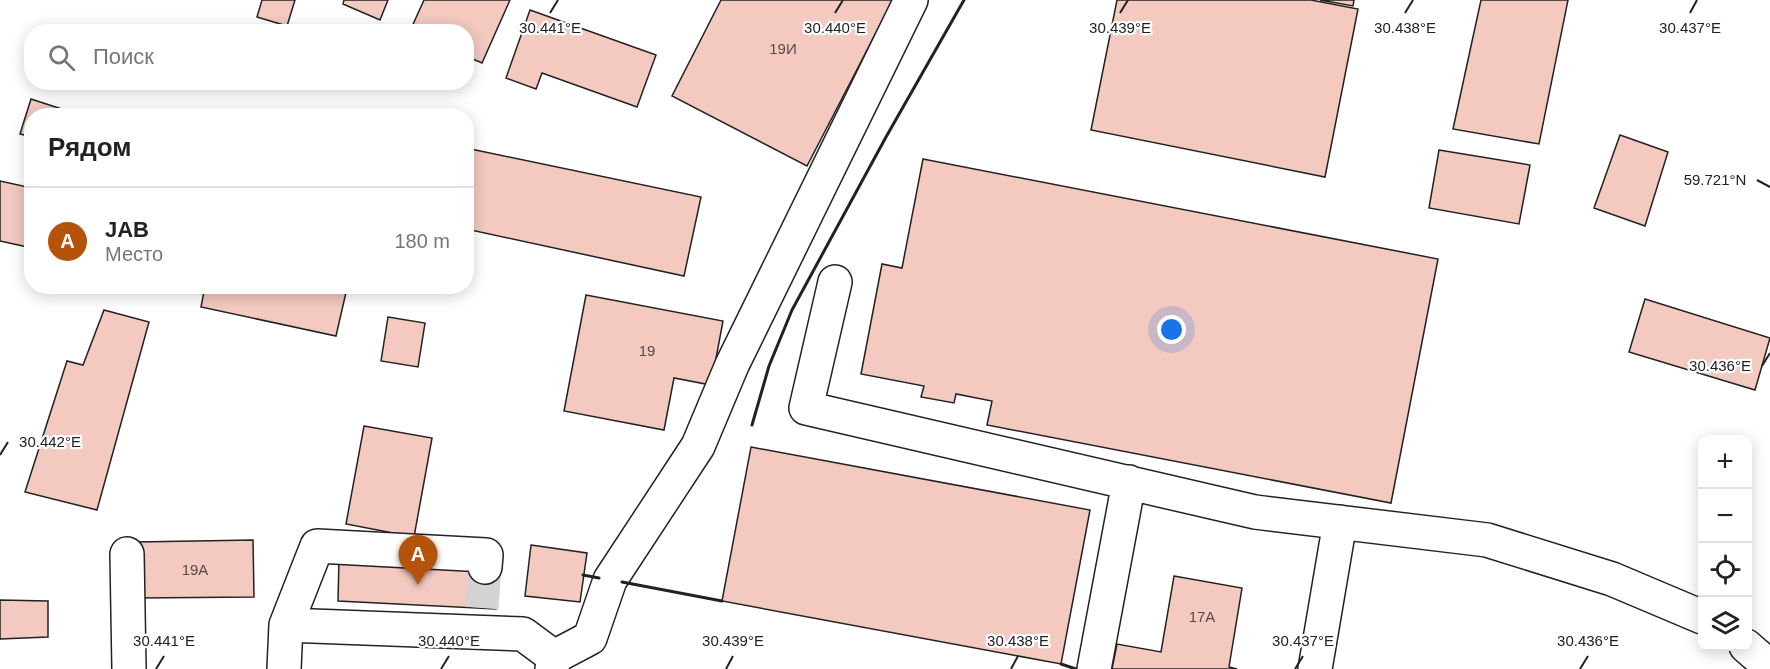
<!DOCTYPE html>
<html lang="ru">
<meta charset="utf-8">
<style>
body{margin:0;font-family:Helvetica,sans-serif;background:#f6f6f6;color:#222}
.controls{position:absolute;right:18px;bottom:18px;display:grid;overflow:hidden;border-radius:12px;box-shadow:0 3px 15px #0003}
.controls button{width:54px;height:54px;display:grid;place-items:center;padding:0;border:0;border-bottom:2px solid #e0e0e0;background:#fff;color:#222;font:30px sans-serif}
.you{position:absolute;left:1172px;top:330px;width:21px;height:21px;margin:-15px;border:4px solid #fff;border-radius:50%;background:#1a73e8;box-shadow:0 0 0 9px #1a73e833}
.badge{display:grid;place-items:center;width:39px;height:39px;border-radius:50%;background:#b45309;color:#fff;font-size:20px;font-weight:700}
.pin{position:absolute;translate:-50% -50px;filter:drop-shadow(0 2px 3px #0008)}
.pin::after{content:'';position:absolute;top:32px;width:21px;height:18px;background:inherit;clip-path:polygon(0 0,100% 0,50% 100%)}
.list{margin:0;padding:0;list-style:none}
h2{display:flex;justify-content:space-between;align-items:center;height:78px;margin:0;padding:0 24px;font-size:26px}
h2 small{font-size:20px;font-weight:400;color:#767676}
.list li{display:grid;grid-template-columns:39px 1fr auto;gap:18px;align-items:center;box-sizing:border-box;height:108px;padding:0 24px;border-top:2px solid #e0e0e0}
.list b{display:block;font-size:22px;white-space:nowrap}
.list p{margin:0;font-size:20px;white-space:nowrap;color:#767676}
.list em{font-size:20px;font-style:normal;color:#767676}
.icon{flex:none;width:33px;height:33px;fill:none;stroke:currentColor;stroke-width:2;stroke-linecap:round;stroke-linejoin:round}
.map{position:relative;flex:none;width:1770px;height:669px;overflow:hidden}
.search{position:absolute;background:#fff;box-shadow:0 3px 15px #0003;left:24px;top:24px;width:450px;height:66px;display:flex;align-items:center;gap:15px;box-sizing:border-box;padding:0 21px;border-radius:24px;color:#767676;font-size:22px}
.panel{position:absolute;background:#fff;box-shadow:0 3px 15px #0003;left:24px;top:108px;width:450px;height:186px;border-radius:24px}
.map>svg:first-child{display:block}
.building{fill:#f3c9c0;stroke:#222;stroke-width:1.5}
.lines{fill:none;stroke-linecap:round;stroke-linejoin:round}
.minor-tunnel{stroke:#d3d3d3;stroke-width:33;stroke-dasharray:33 16;stroke-linecap:butt}
.minor-casing{stroke:#222;stroke-width:36}
.minor{stroke:#fff;stroke-width:33}
.wall{stroke:#222;stroke-width:3}
.ticks{fill:none;stroke:#222;stroke-width:2}
.labels{text-anchor:middle;dominant-baseline:central;stroke-width:4.5;stroke-linejoin:round;paint-order:stroke}
.number-label{font-size:15px;fill:#564c4a}
.ticks-label{font-size:15px;text-anchor:middle;fill:#222;stroke:#fff;stroke-width:4.5;stroke-linejoin:round;paint-order:stroke}
</style>
<div class="map">
<svg width="1770" height="669" viewBox="0 0 1770 669">
<rect width="100%" height="100%" fill="#fff"/>
<path class="building" d="M262,0h33l-8,26 -30,-9z
M344,0h44l-8,20 -37,-16z
M424,0h86l-28,63 -16,-7v-24l-56,-1z
M721,0h172l-86,166 -135,-70z
M1117,0h194l47,9 -33,168 -234,-47z
M1320,0h34l-1,6z
M1481,0h87l-29,144 -86,-15z
M530,10l126,45 -19,52 -95,-34 -6,16 -30,-11z
M31,99l40,13 -1,4h-38v21l-12,-3z
M1620,135l48,17 -23,74 -51,-18z
M466,148l235,49 -17,79 -218,-47z
M1439,150l91,15 -11,59 -90,-16z
M923,159l515,100 -47,244 -404,-78 5,-24 -36,-7 -2,9 -33,-6 3,-11 -63,-12 21,-110 20,4z
M0,181l32,7v60l-32,-7z
M205,286h137l5,2 -11,48 -135,-29z
M586,295l137,26 -12,64 -37,-7 -10,52 -100,-19z
M1645,299l125,39 -15,52 -126,-38z
M104,310l45,12 -52,188 -72,-18 42,-131 16,4z
M388,317l37,6 -7,44 -37,-6z
M364,426l68,12 -18,99 -68,-13z
M751,447l339,63 -29,154 -339,-63z
M253,540l1,57 -117,1 -1,-56z
M531,545l56,8 -7,49 -55,-6z
M339,559l160,9 -3,41 -158,-8z
M1174,576l68,12 -13,79 8,2h-125l5,-25 44,8z
M0,600l48,1v36l-48,2z"/>
<g class="lines">
<path class="minor-tunnel" d="M482,608l3,-41"/>
<defs>
<path id="minor" d="M835,282l-29,126 449,104 232,28 125,39 90,38
M127,554l2,115
M286,625l31,-79 169,9 -1,12
M1746,646l24,21
M554,657l36,-19 20,-58 88,-134 34,-81 179,-365
M284,669l2,-44 237,9 31,23 -2,12
M1094,669l35,-187
M1315,669l25,-147"/>
</defs>
<use href="#minor" class="minor-casing"/>
<use href="#minor" class="minor"/>
<path class="wall" d="M752,425l17,-59 23,-56 94,-173 78,-137
M583,575l16,3
M622,582l100,19
M1061,664l15,5"/>
</g>
<path class="ticks" d="M550,13l8,-13M835,13l8,-13M1120,13l8,-13M1405,13l8,-13M1690,13l7,-13M1757,180l13,7M1762,366l8,-13M0,455l8,-13M156,669l8,-13M441,669l8,-13M726,669l7,-13M1011,669l7,-13M1295,669l8,-13M1580,669l8,-13"/>
<g class="labels">
<g class="number-label">
<text x="783" y="48">19И</text>
<text x="647" y="350">19</text>
<text x="195" y="569">19А</text>
<text x="1202" y="616">17А</text>
</g>
</g>
<g class="ticks-label">
<text x="550" y="33">30.441°E</text>
<text x="1120" y="33">30.439°E</text>
<text x="1405" y="33">30.438°E</text>
<text x="1690" y="33">30.437°E</text>
<text x="835" y="33">30.440°E</text>
<text x="1715" y="185">59.721°N</text>
<text x="1720" y="371">30.436°E</text>
<text x="50" y="447">30.442°E</text>
<text x="164" y="646">30.441°E</text>
<text x="449" y="646">30.440°E</text>
<text x="733" y="646">30.439°E</text>
<text x="1018" y="646">30.438°E</text>
<text x="1303" y="646">30.437°E</text>
<text x="1588" y="646">30.436°E</text>
</g>
</svg>
<div class="controls">
<button>+</button>
<button>−</button>
<button><svg class="icon" aria-label="locate" viewBox="0 0 24 24"><circle cx="12" cy="12" r="6"/><path d="M12 2v4M12 18v4M2 12h4M18 12h4"/></svg></button>
<button><svg class="icon" aria-label="layers" viewBox="0 0 24 24"><path d="M12 4l9 5-9 5-9-5zM3 14l9 5 9-5"/></svg></button>
</div>
<div class="you"></div>
<div class="pin badge" style="left:418px;top:585px">A</div>
<div class="search"><svg class="icon" aria-label="search" viewBox="0 0 24 24"><circle cx="10" cy="10" r="6"/><path d="M15 15l6 6"/></svg>Поиск</div>
<section class="panel">
<h2>Рядом<small></small></h2>
<ul class="list">
<li><span class="badge">A</span><div><b>JAB</b><p>Место</p></div><em>180 m</em></li>
</ul>
</section>
</div>
